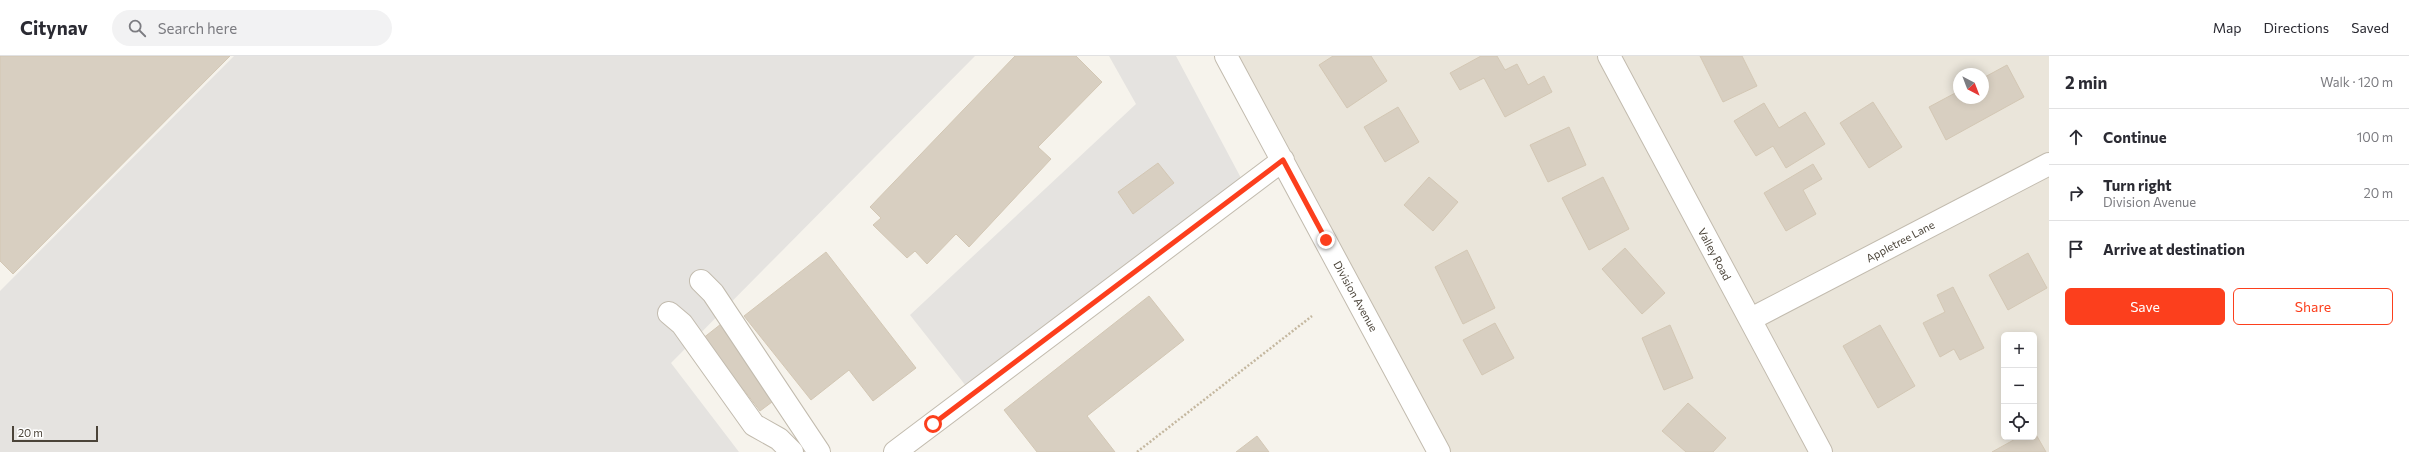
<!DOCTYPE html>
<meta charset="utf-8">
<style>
body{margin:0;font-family:Commissioner,sans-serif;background:#f2f2f3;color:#2b2b33}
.controls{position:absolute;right:12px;bottom:12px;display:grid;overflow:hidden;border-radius:6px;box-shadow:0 2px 10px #0003}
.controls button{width:36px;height:36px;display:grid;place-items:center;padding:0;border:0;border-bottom:1px solid #e1e1e2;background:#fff;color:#2b2b33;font:20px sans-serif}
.compass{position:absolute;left:1953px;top:12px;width:36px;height:36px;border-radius:50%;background:#fff;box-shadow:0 2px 10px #0003;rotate:138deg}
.scale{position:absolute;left:12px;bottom:10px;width:86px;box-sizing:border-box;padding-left:4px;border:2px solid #4b4439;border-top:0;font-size:11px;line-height:14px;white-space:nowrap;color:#4b4439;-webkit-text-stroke:3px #fff;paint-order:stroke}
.stop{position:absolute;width:12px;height:12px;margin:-9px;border:3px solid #fc3f1d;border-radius:50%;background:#fff}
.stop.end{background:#fc3f1d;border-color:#fff;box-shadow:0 1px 4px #0008}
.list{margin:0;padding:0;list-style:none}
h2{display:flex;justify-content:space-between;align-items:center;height:52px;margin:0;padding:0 16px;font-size:17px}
h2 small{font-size:13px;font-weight:400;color:#7c7c81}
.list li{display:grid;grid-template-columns:26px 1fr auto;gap:12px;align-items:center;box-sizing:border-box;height:56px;padding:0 16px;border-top:1px solid #e1e1e2}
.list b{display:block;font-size:15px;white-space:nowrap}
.list p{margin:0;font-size:13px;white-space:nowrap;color:#7c7c81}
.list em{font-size:13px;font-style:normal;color:#7c7c81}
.actions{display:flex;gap:8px;padding:12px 16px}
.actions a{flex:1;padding:9px 0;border:1px solid #fc3f1d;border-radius:6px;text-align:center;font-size:14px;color:#fc3f1d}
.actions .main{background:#fc3f1d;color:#fff}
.icon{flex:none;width:22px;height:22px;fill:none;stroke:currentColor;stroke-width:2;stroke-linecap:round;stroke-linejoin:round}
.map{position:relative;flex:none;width:2049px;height:396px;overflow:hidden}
header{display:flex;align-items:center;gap:24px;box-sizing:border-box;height:56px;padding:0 20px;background:#fff;border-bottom:1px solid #e1e1e2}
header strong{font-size:19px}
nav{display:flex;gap:22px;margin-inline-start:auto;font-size:14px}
.search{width:280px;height:36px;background:#f2f2f3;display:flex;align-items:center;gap:10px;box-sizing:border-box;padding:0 14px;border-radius:22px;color:#7c7c81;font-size:15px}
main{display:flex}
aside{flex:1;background:#fff}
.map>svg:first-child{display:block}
.residential{fill:#eae5da;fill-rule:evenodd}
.parking{fill:#e5e3e0}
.building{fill:#d8cfc1;stroke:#d3c7b4}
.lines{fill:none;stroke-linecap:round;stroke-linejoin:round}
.minor-casing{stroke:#c2bbae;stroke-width:24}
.path{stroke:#c4b79f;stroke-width:2.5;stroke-dasharray:2 2;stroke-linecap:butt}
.minor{stroke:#fff;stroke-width:22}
.route{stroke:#fc3f1d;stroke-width:5}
.labels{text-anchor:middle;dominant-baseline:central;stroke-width:3;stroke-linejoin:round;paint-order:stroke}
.street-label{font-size:11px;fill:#4b4439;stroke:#fff}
</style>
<header>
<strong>Citynav</strong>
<div class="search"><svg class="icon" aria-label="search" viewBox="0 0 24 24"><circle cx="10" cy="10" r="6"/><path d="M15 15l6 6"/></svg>Search here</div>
<nav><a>Map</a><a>Directions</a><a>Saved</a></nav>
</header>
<main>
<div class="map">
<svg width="2049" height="396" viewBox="0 0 2049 396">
<rect width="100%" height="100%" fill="#f6f3ec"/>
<path class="residential" d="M1235,0h814v396h-611zM1959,18h24v24h-24zM2004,279h30v102h-30z"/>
<path class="parking" d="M234,0h741l-304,307 68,89h-739v-161z
M1109,0h67l65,122 -275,208 -56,-71 226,-211z"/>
<path class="building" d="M0,0h230l-217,218 -13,-13z
M1015,0h61l26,26 -64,65 13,12 -82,88 -13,-13 -29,30 -12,-13 -8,7 -34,-33 8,-7 -11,-11z
M1333,0h38l16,25 -40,27 -28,-43z
M1481,0h16l8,14 12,-6 11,21 16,-9 8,16 -47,25 -21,-39 -24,12 -10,-17z
M1700,0h42l15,30 -34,16z
M2007,9l17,32 -78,43 -17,-33 30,-16v7h24v-20z
M1873,46l29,45 -33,21 -29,-45z
M1764,47l15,25 26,-16 20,32 -39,24 -13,-22 -17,10 -22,-35z
M1398,51l21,35 -34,20 -21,-35z
M1569,71l17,38 -38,17 -18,-37z
M1158,107l16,20 -41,31 -15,-22z
M1813,108l9,15 -19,11 13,24 -30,17 -22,-38z
M1429,121l29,25 -25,29 -29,-26z
M1603,121l26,52 -40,21 -27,-52z
M1625,192l40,45 -23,21 -40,-45z
M1467,194l28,58 -32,16 -28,-57z
M826,196l90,116 -43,33 -24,-31 -38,30 -67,-84z
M2028,197l19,35 -39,22 -19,-35z
M1953,231l31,61 -24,12 -6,-11 -14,8 -17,-34 22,-11 -8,-17z
M1149,240l35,44 -97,76 28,36h-78l-33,-42z
M1495,267l19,35 -32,17 -19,-35z
M721,268l55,75 -16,12 -16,-21 -12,10 -30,-61z
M1670,269l23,53 -29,12 -22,-52z
M1880,269l35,61 -37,22 -35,-62z
M1688,347l38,35 -13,14h-27l-24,-21z
M2034,375l12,21h-54l27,-15h15z
M1257,380l12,16h-33z"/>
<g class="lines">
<defs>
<path id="minor" d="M1226,0l213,396
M1609,0l212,396
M701,225l12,12 106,159
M669,257l13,11 72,101 25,14 13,13
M1751,263l298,-155
M895,396l388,-292"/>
</defs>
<use href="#minor" class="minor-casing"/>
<path class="path" d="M1137,396l175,-136"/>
<use href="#minor" class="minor"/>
</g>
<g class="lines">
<path class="route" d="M933,368l350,-264 43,80"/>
</g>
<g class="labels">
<g class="street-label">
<text transform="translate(1900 185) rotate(-28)">Appletree Lane</text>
<text transform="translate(1715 198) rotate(62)">Valley Road</text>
<text transform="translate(1356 240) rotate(61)">Division Avenue</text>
</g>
</g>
</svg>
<div class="controls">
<button>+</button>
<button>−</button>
<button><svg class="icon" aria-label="locate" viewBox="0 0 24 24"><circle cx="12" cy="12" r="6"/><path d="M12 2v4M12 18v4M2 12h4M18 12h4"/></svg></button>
</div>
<svg class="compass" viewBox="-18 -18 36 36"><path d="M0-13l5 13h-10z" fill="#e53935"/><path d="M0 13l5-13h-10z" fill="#7c7c81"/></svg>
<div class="scale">20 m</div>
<div class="stop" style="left:933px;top:368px"></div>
<div class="stop end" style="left:1326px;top:184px"></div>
</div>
<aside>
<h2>2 min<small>Walk · 120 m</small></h2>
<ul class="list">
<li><svg class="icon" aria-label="ahead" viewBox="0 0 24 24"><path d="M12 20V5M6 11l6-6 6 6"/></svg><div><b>Continue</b></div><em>100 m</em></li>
<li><svg class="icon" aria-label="right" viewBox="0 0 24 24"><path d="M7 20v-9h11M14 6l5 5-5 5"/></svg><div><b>Turn right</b><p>Division Avenue</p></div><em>20 m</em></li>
<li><svg class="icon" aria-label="arrive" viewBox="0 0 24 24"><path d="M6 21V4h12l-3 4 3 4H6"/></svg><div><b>Arrive at destination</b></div></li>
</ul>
<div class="actions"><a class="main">Save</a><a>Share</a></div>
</aside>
</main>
